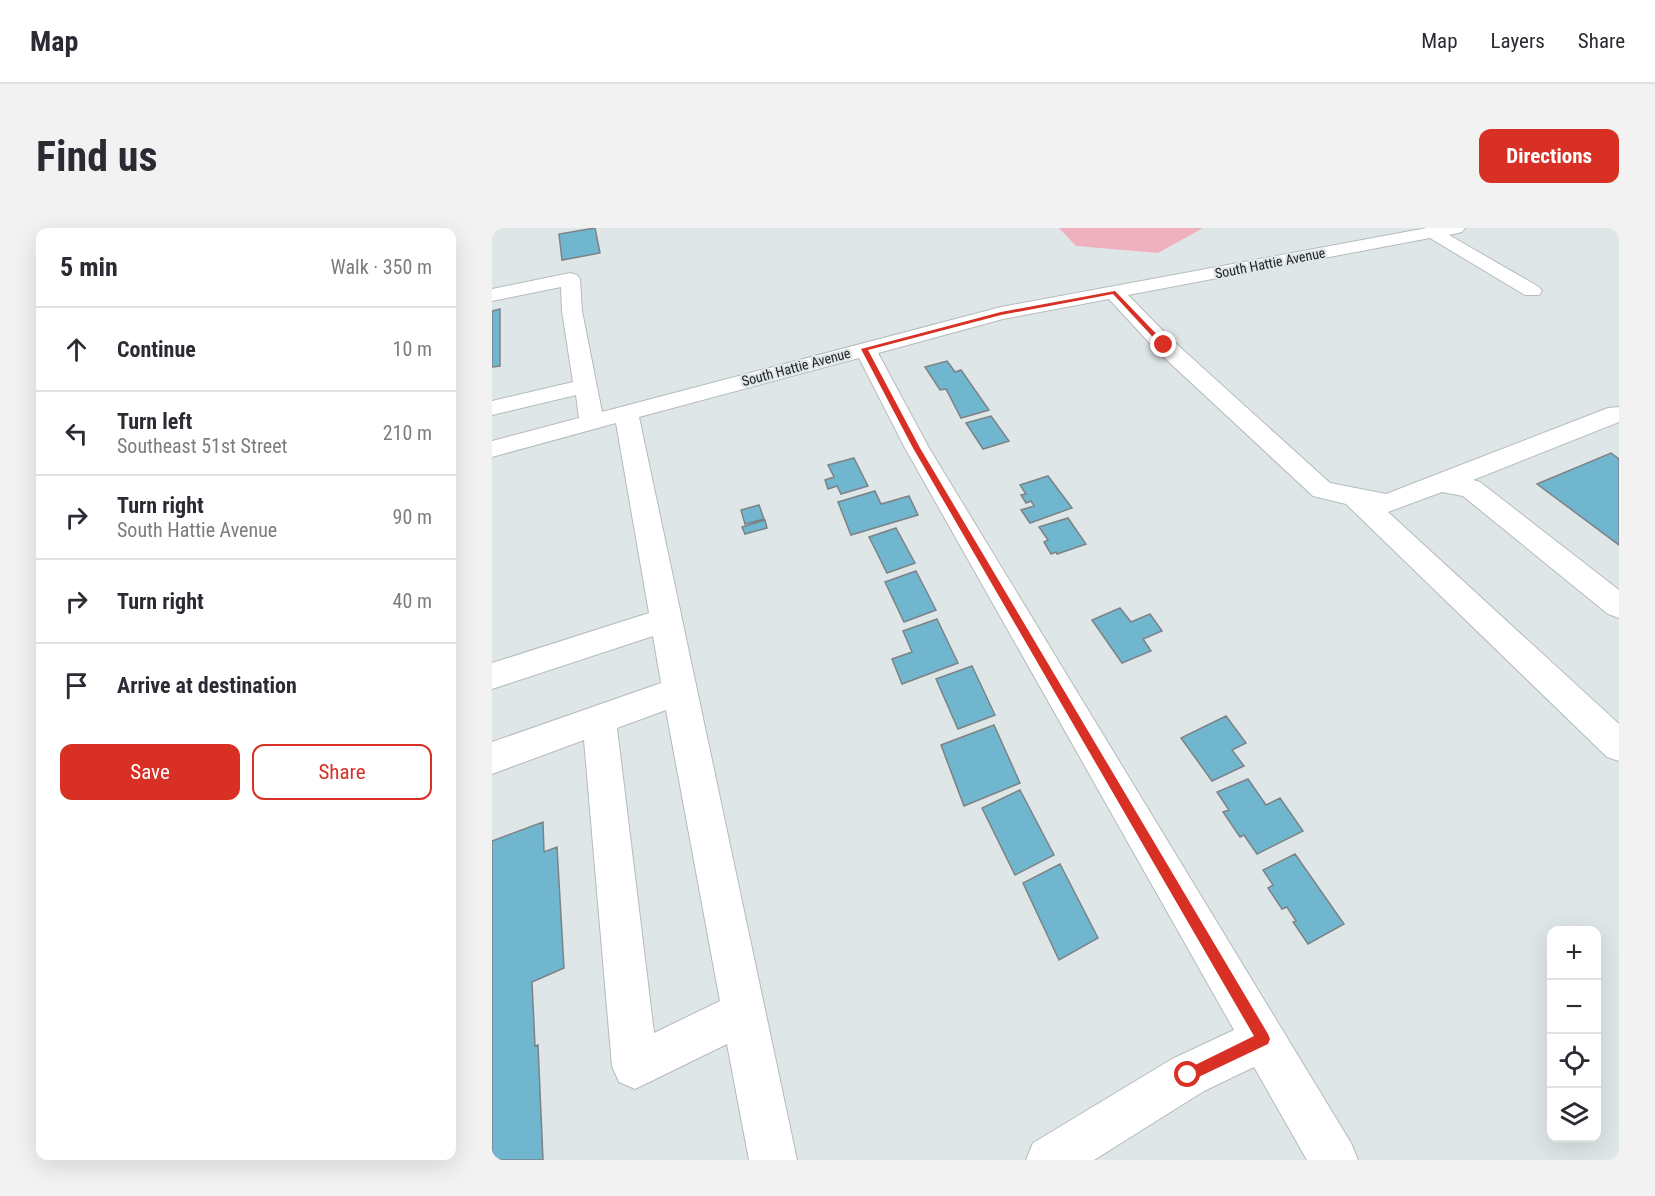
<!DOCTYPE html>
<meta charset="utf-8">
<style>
body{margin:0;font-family:"Roboto Condensed",sans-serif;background:#f2f2f3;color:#2b2b33}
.controls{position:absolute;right:18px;bottom:18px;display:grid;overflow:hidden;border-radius:12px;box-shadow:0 6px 24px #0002}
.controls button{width:54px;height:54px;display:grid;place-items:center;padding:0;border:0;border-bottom:2px solid #e1e1e2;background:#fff;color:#2b2b33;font:30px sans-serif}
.stop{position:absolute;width:18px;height:18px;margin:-14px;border:4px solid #d93025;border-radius:50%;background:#fff}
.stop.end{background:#d93025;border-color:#fff;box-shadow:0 2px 6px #0008}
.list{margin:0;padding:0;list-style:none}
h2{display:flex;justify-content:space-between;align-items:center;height:78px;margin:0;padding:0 24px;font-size:26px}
h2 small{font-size:20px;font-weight:400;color:#7c7c81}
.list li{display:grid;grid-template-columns:39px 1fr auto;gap:18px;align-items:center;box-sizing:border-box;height:84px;padding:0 24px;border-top:2px solid #e1e1e2}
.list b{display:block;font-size:22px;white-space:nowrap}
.list p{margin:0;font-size:20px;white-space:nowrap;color:#7c7c81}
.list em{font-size:20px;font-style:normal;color:#7c7c81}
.actions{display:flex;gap:12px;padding:18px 24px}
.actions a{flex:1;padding:14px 0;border:2px solid #d93025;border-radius:12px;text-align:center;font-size:21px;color:#d93025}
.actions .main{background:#d93025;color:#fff}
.icon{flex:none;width:33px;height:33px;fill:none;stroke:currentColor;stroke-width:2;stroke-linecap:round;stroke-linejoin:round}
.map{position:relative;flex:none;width:1127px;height:932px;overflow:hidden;border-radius:12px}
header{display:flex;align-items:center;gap:36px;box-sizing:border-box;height:84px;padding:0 30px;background:#fff;border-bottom:2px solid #e1e1e2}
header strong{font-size:28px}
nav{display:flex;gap:33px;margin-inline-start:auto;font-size:21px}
.intro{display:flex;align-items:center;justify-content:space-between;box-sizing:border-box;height:144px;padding:0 36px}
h1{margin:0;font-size:42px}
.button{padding:15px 27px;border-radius:12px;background:#d93025;color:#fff;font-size:21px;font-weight:700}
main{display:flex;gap:36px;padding:0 36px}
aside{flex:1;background:#fff;border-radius:12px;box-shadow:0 6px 24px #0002}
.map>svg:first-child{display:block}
.green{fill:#efb1be}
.building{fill:#70b6cf;stroke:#7d8285;stroke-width:1.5}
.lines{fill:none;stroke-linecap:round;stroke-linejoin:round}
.minor-casing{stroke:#b5bbbd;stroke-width:2}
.minor{fill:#fff;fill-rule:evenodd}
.route{fill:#d93025}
.labels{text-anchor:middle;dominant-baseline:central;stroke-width:4.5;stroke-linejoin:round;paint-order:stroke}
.far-street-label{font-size:14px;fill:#1e2021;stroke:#dfe6e8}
</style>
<header>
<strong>Map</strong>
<nav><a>Map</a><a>Layers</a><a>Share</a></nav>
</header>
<div class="intro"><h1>Find us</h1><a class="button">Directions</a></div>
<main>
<aside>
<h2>5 min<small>Walk · 350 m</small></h2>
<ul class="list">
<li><svg class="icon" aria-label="ahead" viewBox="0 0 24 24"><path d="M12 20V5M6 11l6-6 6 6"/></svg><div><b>Continue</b></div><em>10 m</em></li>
<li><svg class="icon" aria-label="left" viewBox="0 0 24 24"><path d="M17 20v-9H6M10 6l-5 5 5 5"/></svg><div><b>Turn left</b><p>Southeast 51st Street</p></div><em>210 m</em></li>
<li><svg class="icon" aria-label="right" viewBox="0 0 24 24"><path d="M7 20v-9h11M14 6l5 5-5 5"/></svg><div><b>Turn right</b><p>South Hattie Avenue</p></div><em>90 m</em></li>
<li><svg class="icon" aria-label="right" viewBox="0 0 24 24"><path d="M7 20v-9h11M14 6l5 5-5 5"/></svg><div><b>Turn right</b></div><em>40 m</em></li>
<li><svg class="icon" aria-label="arrive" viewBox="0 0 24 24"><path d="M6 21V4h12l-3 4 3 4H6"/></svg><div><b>Arrive at destination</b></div></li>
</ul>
<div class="actions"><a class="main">Save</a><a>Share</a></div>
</aside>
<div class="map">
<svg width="1127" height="932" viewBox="0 0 1127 932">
<rect width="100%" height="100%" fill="#dfe6e8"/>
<path class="green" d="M567,0h144l-45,25 -82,-7z"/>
<path class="building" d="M103,0l5,25 -38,7 -3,-26z
M8,81v57l-8,1v-56z
M455,133l8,11 6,-2 28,40 -28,8 -15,-29 -6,1 -15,-23z
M499,188l18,25 -26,8 -17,-26z
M1119,225l8,6v86l-82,-61z
M362,230l14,28 -27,8 -4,-8 -9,3 -3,-9 9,-3 -6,-12z
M556,248l24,32 -42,15 -9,-13 13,-4 -3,-5 -5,2 -5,-8 5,-1 -6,-9z
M383,263l6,13 28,-8 9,19 -67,20 -13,-33z
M267,277l5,14 -19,5 -4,-14z
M576,290l18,26 -29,10 -1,-2 -5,2 -7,-12 4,-2 -9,-13z
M273,292l2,8 -22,6 -3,-7z
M404,300l19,35 -28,10 -18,-36z
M424,343l20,39 -32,12 -19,-40z
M628,380l11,14 19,-8 12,17 -19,8 8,12 -29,12 -30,-43z
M445,391l21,44 -56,21 -10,-25 20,-7 -9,-21z
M480,438l23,49 -37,14 -22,-50z
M734,488l20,27 -14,7 12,16 -32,15 -31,-43z
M502,497l26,58 -56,23 -23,-61z
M756,551l18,26 14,-7 23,33 -46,23 -13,-19 -4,2 -17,-25 6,-2 -12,-18z
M528,562l34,65 -39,20 -33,-67z
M51,594l1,30 13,-5 7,121 -32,14 3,64 3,-1 5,115h-51v-319z
M803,626l49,70 -36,20 -15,-22 3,-1 -9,-14 -5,2 -14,-21 5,-3 -10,-15z
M568,636l38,74 -39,22 -36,-77z"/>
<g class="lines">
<defs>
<path id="minor" d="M935,0h38l-3,4 -13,3 90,52 3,4 -3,4h-14l-95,-57 -302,57 44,45 158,143 56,11 222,-86 11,-1v15l-146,58 7,2 139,108v28l-11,-4 -145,-118 -21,-4 -54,20 231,212v37l-12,-4 -261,-253 -33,-8 -157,-146 -47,-51 -106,20 -125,34 51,95 422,695 7,17h-51l-53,-93 -50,24 -110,69h-68l7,-17 139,-84 62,-29 -329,-582 -46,-90 -220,59 158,743h-48l-22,-116 -92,45 -16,-7 -7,-16 -28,-326 -92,34v-32l169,-59 -8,-47 -161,53v-26l157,-50 -33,-190 -124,34v-16l87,-23 -3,-23 -84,20v-14l81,-19 -11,-71 -1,-24 -69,14v-12l78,-16 7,2 3,4 2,32 20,101 399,-105zM174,482l54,291 -66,32 -37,-305z"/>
</defs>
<use href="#minor" class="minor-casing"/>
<use href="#minor" class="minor"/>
</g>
<path class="route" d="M623,63l51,53v3h-4l-49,-53 -112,21 -133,35 52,98 348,586 2,5 -2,5 -80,38 -5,-2 -2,-5 2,-4 71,-35 -341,-588 -52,-99 140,-37z"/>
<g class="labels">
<g class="far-street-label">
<text transform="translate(778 35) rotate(-11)">South Hattie Avenue</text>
<text transform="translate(304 139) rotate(-15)">South Hattie Avenue</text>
</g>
</g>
</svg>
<div class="controls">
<button>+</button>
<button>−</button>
<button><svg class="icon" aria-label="locate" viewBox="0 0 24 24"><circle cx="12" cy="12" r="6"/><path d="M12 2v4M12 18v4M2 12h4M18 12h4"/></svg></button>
<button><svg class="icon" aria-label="layers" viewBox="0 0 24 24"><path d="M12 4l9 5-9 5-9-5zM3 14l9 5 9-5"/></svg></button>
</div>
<div class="stop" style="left:696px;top:847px"></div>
<div class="stop end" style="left:672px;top:117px"></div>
</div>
</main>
